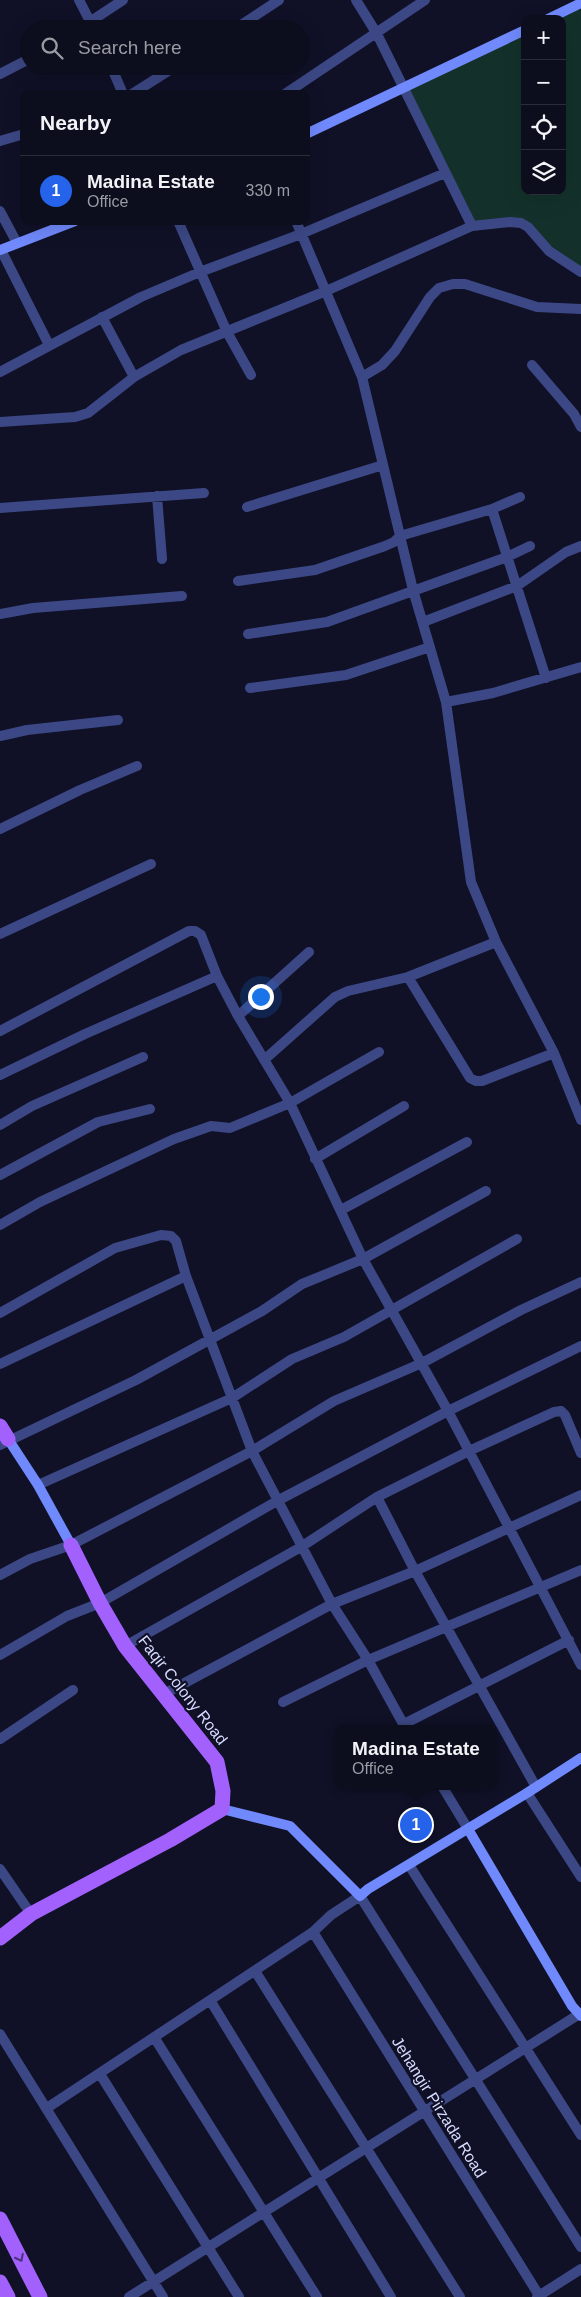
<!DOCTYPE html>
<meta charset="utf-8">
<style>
body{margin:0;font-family:Helvetica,sans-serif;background:#1a1b2a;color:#f1f3f6}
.controls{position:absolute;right:15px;top:15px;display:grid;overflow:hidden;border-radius:10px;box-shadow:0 5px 20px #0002}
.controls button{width:45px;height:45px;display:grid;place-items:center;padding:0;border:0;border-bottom:1px solid #2c2d3b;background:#0c0d1d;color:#f1f3f6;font:25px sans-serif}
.you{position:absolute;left:260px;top:996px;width:18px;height:18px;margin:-12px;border:4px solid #fff;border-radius:50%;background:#1a73e8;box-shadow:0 0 0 8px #1a73e833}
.badge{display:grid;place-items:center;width:32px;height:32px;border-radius:50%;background:#2563eb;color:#fff;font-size:16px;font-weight:700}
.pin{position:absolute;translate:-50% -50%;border:2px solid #fff;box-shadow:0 1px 5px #0006}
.popup{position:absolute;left:335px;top:1725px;width:162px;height:65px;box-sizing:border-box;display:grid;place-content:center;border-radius:10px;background:#0c0d1d;filter:drop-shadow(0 1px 4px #0005);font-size:16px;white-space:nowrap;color:#9a9ca4}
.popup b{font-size:19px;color:#f1f3f6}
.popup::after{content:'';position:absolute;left:50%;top:100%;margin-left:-10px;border:10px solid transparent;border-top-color:#0c0d1d}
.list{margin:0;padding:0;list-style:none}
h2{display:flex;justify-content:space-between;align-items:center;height:65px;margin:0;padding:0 20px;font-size:21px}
h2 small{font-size:16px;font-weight:400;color:#9a9ca4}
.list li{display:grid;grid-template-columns:32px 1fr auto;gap:15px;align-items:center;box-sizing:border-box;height:70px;padding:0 20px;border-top:1px solid #2c2d3b}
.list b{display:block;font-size:19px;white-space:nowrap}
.list p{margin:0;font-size:16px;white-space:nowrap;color:#9a9ca4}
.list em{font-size:16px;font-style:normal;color:#9a9ca4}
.icon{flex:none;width:28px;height:28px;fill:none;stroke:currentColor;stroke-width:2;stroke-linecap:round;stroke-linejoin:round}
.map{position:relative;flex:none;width:581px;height:2297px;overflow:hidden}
.search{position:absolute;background:#0c0d1d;box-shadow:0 5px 20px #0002;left:20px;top:20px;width:290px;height:55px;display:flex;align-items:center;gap:12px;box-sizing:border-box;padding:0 18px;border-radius:28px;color:#9a9ca4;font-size:19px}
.panel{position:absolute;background:#0c0d1d;box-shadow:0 5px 20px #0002;left:20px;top:90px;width:290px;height:135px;border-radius:10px}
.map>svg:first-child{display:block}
.green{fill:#13312a}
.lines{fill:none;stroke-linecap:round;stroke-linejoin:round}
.street{stroke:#3c4885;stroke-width:10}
.secondary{stroke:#7089fc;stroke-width:10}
.primary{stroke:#a261fc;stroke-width:15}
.oneway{stroke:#4a317c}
.labels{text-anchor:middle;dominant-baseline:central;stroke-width:4.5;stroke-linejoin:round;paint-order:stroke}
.street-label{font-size:16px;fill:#d7dbfe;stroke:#101127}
</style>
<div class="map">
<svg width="581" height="2297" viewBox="0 0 581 2297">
<rect width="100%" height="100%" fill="#101127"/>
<path class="green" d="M577,3l4,8v262l-54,-45 -19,-5 -39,3 -69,-137 125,-60v162h37v-172h-17z"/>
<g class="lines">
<path class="street" d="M79,0l15,29
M356,0l21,34 95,192
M79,29l44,-29
M235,29l44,-29
M111,66l12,28
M0,74l29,-15
M132,94l44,-28
M285,94l140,-94
M0,141l24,-7
M0,211l17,32
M178,221l49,111 24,43
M296,221l66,156 51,213 33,112 25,180 25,60 58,111 27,67
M1,250l48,95
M102,317l32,60
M532,365l42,49 7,13
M0,372l141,-75 59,-25 101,-38 144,-61
M362,377l20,-12 13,-14 35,-54 9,-9 14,-4h12l72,23 44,2
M0,422l75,-5 13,-4 46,-36 47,-27 145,-59 146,-65 38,-4 11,1 7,4 21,24 32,21
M157,496l5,63
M247,507l136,-42
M0,508l204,-15
M492,509l54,169
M238,581l77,-11 70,-24 9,-4 6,-6 92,-27 28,-12
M0,614l33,-6 149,-12
M423,622l94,-36 49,-34 15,-6
M248,634l79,-12 180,-65 23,-11
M250,688l96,-13 84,-28
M446,702l47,-9 88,-26
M0,736l27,-6 91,-10
M0,829l80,-39 57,-24
M0,934l151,-70
M408,977l62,101 6,3h6l72,-28
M238,1016l71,-64
M0,1031l189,-100h6l6,4 16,41 21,40 52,87 73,156 85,152 133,254
M264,1060l71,-63 13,-6 60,-14 88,-35
M0,1075l85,-41 132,-58
M0,1125l32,-19 111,-49
M315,1159l89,-53
M0,1175l98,-53 52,-13
M341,1210l126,-68
M0,1225l40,-23 134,-63 37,-13 19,2 60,-25 89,-51
M0,1313l115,-65 46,-13 10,1 5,5 10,35 66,175 80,153 36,56 38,69
M0,1364l186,-88
M0,1445l136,-65 126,-69 40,-27 61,-25 123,-68
M38,1485l194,-87 60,-39 52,-22 173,-98
M377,1497l38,74 121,216
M0,1575l30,-16 41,-14 181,-94 82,-50 88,-38 99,-53 60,-28
M125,1646l176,-99 76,-50 92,-46 85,-39 7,-1 4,4 16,38
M0,1655l67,-39 33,-13 177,-102 171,-90 133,-65
M164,1694l168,-90 83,-33 166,-76
M283,1702l85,-42 213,-90
M404,1724l165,-84
M0,1739l73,-49
M442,1786l26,43
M527,1793l54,84
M409,1865l172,270
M0,1869l31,45
M313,1932l227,365
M255,1971l205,326
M210,2000l181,297
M0,2034l163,263
M154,2037l163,260
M100,2074l139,223
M47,2108l266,-176 18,-17 29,-19 221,351
M129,2297l452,-284
M537,2297l44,-28"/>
<path class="secondary" d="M548,19l33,-16
M306,134l219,-104
M0,250l75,-29
M8,1439l30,46 33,60
M222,1809l68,17 70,70 8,-7 159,-96 54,-35
M468,1829l104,177 9,10"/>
<path class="primary" d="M0,1426l8,13
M0,1938l31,-24 139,-74 52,-31 1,-18 -6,-29 -92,-116 -25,-43 -29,-58
M0,2219l40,78
M0,2282l8,15"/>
</g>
<defs><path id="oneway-chevron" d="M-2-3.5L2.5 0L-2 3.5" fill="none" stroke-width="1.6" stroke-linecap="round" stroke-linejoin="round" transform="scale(1.25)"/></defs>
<use class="oneway" href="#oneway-chevron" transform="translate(20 2258) rotate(63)"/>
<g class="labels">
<g class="street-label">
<text transform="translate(183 1690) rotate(52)">Faqir Colony Road</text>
<text transform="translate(439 2107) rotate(58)">Jehangir Pirzada Road</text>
</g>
</g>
</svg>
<div class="controls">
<button>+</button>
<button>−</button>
<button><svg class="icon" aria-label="locate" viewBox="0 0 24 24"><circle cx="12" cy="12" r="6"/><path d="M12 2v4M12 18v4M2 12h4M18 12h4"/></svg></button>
<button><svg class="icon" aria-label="layers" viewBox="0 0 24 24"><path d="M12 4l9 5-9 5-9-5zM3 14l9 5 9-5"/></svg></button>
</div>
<div class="you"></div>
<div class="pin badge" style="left:416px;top:1825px">1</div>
<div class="popup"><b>Madina Estate</b>Office</div>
<div class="search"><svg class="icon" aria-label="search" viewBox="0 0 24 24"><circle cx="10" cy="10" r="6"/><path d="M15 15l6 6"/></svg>Search here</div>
<section class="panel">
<h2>Nearby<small></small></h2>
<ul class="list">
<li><span class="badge">1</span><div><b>Madina Estate</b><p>Office</p></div><em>330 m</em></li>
</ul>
</section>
</div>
